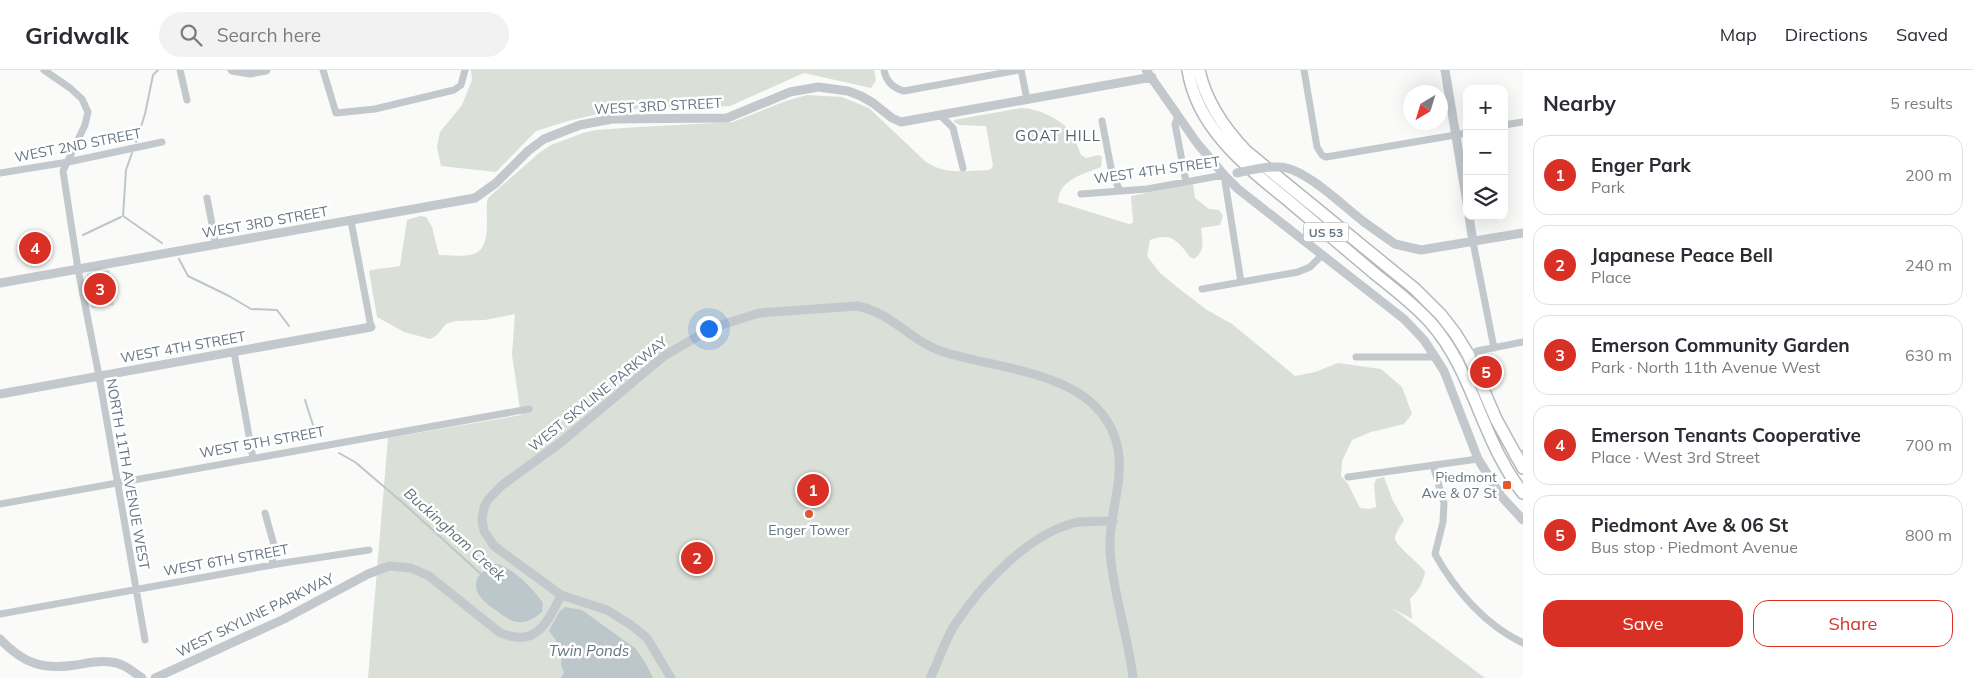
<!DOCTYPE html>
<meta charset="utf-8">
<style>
body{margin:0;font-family:Mulish,sans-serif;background:#f2f2f3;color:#2b2b33}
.controls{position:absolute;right:15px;top:15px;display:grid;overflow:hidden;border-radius:10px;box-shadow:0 5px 20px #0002}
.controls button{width:45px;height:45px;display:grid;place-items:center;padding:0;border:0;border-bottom:1px solid #e1e1e2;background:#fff;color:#2b2b33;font:25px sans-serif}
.compass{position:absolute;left:1403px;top:15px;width:45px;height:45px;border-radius:50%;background:#fff;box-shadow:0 5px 20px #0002;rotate:218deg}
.you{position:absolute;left:708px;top:258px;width:18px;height:18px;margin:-12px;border:4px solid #fff;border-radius:50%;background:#1a73e8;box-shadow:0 0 0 8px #1a73e833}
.badge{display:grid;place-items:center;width:32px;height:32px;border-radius:50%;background:#d93025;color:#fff;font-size:16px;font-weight:700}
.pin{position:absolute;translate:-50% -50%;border:2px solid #fff;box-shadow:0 1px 5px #0006}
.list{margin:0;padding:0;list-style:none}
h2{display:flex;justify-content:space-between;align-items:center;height:65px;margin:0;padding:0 20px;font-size:21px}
h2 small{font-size:16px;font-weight:400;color:#7c7c81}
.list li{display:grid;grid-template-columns:32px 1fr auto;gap:15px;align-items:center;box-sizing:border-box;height:80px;margin:0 10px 10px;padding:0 10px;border:1px solid #e1e1e2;border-radius:15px}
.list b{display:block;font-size:19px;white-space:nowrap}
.list p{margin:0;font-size:16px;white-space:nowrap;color:#7c7c81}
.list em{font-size:16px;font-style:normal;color:#7c7c81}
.actions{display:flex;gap:10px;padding:15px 20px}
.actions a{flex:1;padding:11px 0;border:1px solid #d93025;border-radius:15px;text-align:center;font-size:18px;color:#d93025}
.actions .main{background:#d93025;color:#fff}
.icon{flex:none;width:28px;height:28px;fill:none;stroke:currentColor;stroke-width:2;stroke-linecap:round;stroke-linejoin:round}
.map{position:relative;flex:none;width:1523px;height:608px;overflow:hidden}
header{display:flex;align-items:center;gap:30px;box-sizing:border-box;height:70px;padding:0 25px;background:#fff;border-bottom:1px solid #e1e1e2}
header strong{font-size:24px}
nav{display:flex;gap:28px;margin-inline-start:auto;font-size:18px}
.search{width:350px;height:45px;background:#f2f2f3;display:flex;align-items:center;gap:12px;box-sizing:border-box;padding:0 18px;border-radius:28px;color:#7c7c81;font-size:19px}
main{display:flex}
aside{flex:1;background:#fff}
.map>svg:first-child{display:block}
.green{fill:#dadfd7}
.water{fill:#bbc7cb}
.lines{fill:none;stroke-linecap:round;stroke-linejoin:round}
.stream{stroke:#bbc7cb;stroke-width:2}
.trunk-casing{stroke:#b4b9bd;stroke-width:14}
.minor{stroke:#c3c8cc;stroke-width:7}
.tertiary{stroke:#c3c8cc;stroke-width:9}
.trunk{stroke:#fff;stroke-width:11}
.tertiary-bridge{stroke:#c3c8cc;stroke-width:9}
.poi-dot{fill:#e4572e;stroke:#fff;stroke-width:2}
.labels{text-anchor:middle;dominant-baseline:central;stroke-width:5;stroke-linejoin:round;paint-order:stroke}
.shield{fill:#fff;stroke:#939fa8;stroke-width:1}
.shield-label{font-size:12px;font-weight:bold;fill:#657683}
.street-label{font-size:14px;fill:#657683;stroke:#fff}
.poi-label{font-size:14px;fill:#657683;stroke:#fff;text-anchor:end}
.neighbourhood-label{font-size:15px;letter-spacing:1px;fill:#57646e;stroke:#fff}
.water-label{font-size:15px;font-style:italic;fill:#60757c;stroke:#fff}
</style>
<header>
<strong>Gridwalk</strong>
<div class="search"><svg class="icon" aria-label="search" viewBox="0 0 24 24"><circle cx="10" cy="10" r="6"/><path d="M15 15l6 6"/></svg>Search here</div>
<nav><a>Map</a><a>Directions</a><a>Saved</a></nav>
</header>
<main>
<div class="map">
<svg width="1523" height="608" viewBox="0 0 1523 608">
<rect width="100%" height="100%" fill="#fafaf8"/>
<path class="green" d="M471,0h403l2,10 -5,8 -67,-15 -74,33 -116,4 -46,11 -32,10 -40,41 -55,-6 -4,-19 3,-15 22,-27 10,-25z
M807,25l35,2 27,11 57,54c20,13 39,9 62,8l3,-1 2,-3 -7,-40 -27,-1 -5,-3v-2l67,-12c16,0 41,11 50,25 5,6 7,15 10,22l5,3 13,-3 3,2 -1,10c-17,7 -42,12 -43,35l71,22 4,-1v-3l-2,-24 62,-12 2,14 14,11 10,1 4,6 -3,9 -19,3c1,12 5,23 -7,31l-4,-2c-12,-16 -19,-25 -40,-17l-3,16 13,17 17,14 30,23 25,14 63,52 20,-4 23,-9 43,6 21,18 10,27 -8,10 -33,8 -19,8 -10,21 -1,15 7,8 12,24 9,1 7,-2 -2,-22 2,-6 8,-2 9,24 11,19c-3,5 -9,13 -9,18 0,8 25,25 30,34 -2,11 -7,19 -15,27l2,20 -20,-11 93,70h-1117l20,-240 133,-23 -9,-60 3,-41 -30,6 -30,1 -9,3 -9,11 -7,4 -26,-7 -27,-15 -8,-46 2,-1 29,-4 7,-46 13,-4 6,1 6,10 7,28c33,1 48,6 48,-34 0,-8 -1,-17 1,-23l51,-45 12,-8 32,-12 13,-3 43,-3 94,-5 53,-21z
M109,200l5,35 -22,3 -5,-34z"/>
<path class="water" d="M495,494c17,2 39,26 48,39l-1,9c-8,6 -14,11 -24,10 -8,-1 -15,-6 -21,-11 -23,-14 -32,-33 -2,-47z
M565,537l17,3 54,39 10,15 7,14h-92l3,-6c-5,-9 -2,-10 -3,-19 -1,-7 -7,-16 -12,-22l10,-19z"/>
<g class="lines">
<path class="stream" d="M136,72l9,-28 8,-39 5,-5
M132,83l-6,17 -3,46 39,27
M83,165l38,-18
M179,189l9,17 41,20 22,13 26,1 12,16
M305,330l8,25
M339,383l16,9 47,40 80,73"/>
<defs>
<path id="trunk" d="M1188,0c9,59 59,97 102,132 28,24 56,47 84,71 20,16 40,31 57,50 43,49 51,119 92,170
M1199,0c7,32 25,58 47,81l169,138 26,26 14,18 13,21 28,65 27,49"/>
</defs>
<use href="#trunk" class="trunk-casing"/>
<path class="minor" d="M44,0l26,18 12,11 6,13 -3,13 -22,46 15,98 21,107 46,264
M180,0l7,30
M323,0l13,43 39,-4 79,-19 7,-5 4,-15
M884,0c2,11 9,18 20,21l115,-21
M1021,0l6,29
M1304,0l13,77 5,8 4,2 141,-24
M941,46l12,12 10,40
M1178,46l-3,8 11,58
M1102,51l10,52 8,18
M1504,55l19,-3
M0,103l68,-11 94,-20
M1081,124l66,-5 77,-14 17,107
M207,128l9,47
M351,151l20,106
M1473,172l21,106
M1202,219l96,-17 12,-5 12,-12
M234,282l19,106
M1356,287h80
M1456,290l21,-9 46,-9
M1501,393l22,-10
M1433,395l11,38 -1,19 -8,32c20,36 50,71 88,89
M1348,407l130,-18
M0,434l529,-95
M265,443l9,32 -2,20
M0,544l283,-51 86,-13"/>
<path class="tertiary" d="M232,0l18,3 16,-3
M1146,0l51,73 27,32 14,14 166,130 20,21 20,31 34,88 23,37 22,24
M1445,0l22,133
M1469,146l4,26
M1364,152l31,22 26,6 102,-17
M0,213l475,-85 21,-15 32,-32 16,-12 36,-14 32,-6 115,-1 63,-26 28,-5 30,4 13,5 12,7 19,15 9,4 251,-45
M0,324l371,-67
M0,569c24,25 43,31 76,26 12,-2 23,-5 35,-3 12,1 21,9 31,16
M155,608l129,-59 84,-45 21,-8 22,2 18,8 70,56c36,17 48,-8 62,-37
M671,608l-24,-40 -16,-13 -24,-15 -46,-15 -67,-49 -10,-15 -2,-11 2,-12 3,-7 14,-15 59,-43 104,-87 48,-28 47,-15 98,-7c37,7 54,37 90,47 60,18 156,20 171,96 6,34 -10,68 -8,102 3,43 18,84 23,127
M930,608c9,-17 14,-36 24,-52 26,-40 73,-91 120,-103 12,-3 27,-1 39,-2"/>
<use href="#trunk" class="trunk"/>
<path class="tertiary-bridge" d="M1237,103c13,-3 29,-7 43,-6 25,1 63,39 84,55"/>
</g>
<g class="poi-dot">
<rect x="1502" y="410" width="10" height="10" rx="2.5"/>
<circle cx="809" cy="444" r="5"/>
</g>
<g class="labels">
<rect class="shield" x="1303.5" y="152.5" width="45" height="19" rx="4"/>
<g class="shield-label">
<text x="1326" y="162">US 53</text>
</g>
<g class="street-label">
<text transform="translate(658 36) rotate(-3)">WEST 3RD STREET</text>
<text transform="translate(78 75) rotate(-11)">WEST 2ND STREET</text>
<text transform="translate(1157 100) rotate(-8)">WEST 4TH STREET</text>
<text transform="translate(265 152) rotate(-10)">WEST 3RD STREET</text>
<text transform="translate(183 277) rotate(-10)">WEST 4TH STREET</text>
<text transform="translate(598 324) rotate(-39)">WEST SKYLINE PARKWAY</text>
<text transform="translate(262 372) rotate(-10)">WEST 5TH STREET</text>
<text transform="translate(128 404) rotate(80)">NORTH 11TH AVENUE WEST</text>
<text transform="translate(226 490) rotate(-10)">WEST 6TH STREET</text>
<text transform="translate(255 545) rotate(-26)">WEST SKYLINE PARKWAY</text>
</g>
<g class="poi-label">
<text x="1497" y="407">Piedmont<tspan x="1497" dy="16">Ave &amp; 07 St</tspan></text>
<text x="809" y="460" text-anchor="middle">Enger Tower</text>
</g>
<g class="neighbourhood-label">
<text x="1058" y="65">GOAT HILL</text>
</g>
<g class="water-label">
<text transform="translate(455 464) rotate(42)">Buckingham Creek</text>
<text x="589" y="580">Twin Ponds</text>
</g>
</g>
</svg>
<div class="controls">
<button>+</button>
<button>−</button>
<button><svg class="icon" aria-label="layers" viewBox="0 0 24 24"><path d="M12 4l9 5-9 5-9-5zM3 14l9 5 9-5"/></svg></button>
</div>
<svg class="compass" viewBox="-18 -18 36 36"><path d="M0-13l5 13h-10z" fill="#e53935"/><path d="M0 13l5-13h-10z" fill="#7c7c81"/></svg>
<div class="you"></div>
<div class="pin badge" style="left:813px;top:420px">1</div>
<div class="pin badge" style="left:697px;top:488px">2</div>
<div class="pin badge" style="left:100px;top:219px">3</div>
<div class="pin badge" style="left:35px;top:178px">4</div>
<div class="pin badge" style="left:1486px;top:302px">5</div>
</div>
<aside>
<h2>Nearby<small>5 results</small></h2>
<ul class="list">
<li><span class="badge">1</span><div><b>Enger Park</b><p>Park</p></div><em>200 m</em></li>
<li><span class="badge">2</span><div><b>Japanese Peace Bell</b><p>Place</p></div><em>240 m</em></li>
<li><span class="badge">3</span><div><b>Emerson Community Garden</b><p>Park · North 11th Avenue West</p></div><em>630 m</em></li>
<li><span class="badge">4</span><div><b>Emerson Tenants Cooperative</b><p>Place · West 3rd Street</p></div><em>700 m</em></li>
<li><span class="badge">5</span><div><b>Piedmont Ave &amp; 06 St</b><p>Bus stop · Piedmont Avenue</p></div><em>800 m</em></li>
</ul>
<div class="actions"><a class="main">Save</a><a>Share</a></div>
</aside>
</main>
